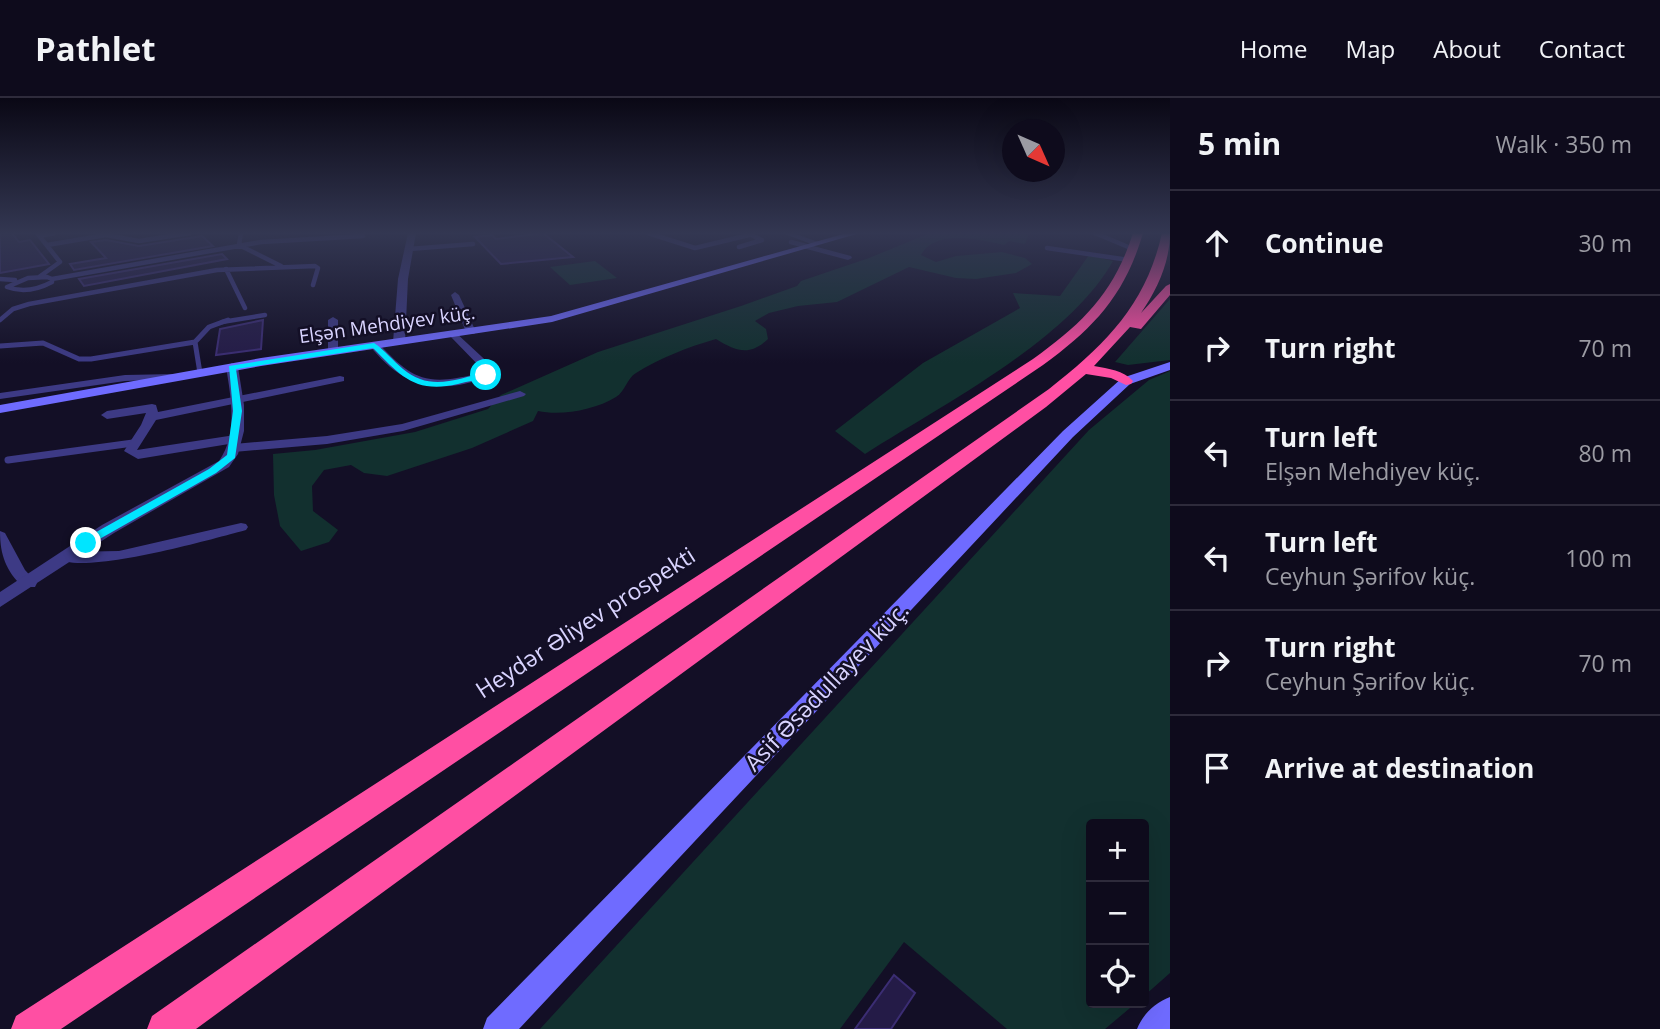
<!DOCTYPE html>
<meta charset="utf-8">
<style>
body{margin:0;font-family:"Open Sans",sans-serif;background:#171425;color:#f1f3f6}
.controls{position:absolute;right:21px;bottom:21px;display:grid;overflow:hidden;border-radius:7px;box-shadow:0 7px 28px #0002}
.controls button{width:63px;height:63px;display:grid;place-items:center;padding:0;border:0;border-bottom:2px solid #2e2b3b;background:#0e0b1c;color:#f1f3f6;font:35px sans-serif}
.compass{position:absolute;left:1002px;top:21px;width:63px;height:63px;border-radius:50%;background:#0e0b1c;box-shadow:0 7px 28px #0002;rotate:135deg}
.stop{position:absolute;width:21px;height:21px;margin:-16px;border:5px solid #00e5ff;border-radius:50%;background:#fff}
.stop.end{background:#00e5ff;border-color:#fff;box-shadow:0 2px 7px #0008}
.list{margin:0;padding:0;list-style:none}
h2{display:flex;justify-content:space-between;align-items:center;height:91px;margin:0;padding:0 28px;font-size:30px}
h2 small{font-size:23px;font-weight:400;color:#9b9ba3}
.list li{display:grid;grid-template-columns:46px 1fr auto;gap:21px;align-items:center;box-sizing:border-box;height:105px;padding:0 28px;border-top:2px solid #2e2b3b}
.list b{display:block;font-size:26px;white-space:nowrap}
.list p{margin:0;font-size:23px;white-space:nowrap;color:#9b9ba3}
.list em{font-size:23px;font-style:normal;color:#9b9ba3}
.icon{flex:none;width:38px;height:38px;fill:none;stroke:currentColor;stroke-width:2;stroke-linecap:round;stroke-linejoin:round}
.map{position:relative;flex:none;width:1170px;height:931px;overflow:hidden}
header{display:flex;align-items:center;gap:42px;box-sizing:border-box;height:98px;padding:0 35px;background:#0e0b1c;border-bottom:2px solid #2e2b3b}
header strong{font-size:33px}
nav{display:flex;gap:38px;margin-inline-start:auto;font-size:24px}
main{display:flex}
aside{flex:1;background:#0e0b1c}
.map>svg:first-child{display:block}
.green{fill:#12302f}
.building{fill:#241b47;stroke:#3b2d73;stroke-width:2}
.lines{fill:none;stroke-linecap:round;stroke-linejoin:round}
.service-far2{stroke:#3d3a85;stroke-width:4.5}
.service-far1{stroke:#3d3a85;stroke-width:5}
.service{stroke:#3d3a85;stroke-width:7}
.minor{fill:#3d3a85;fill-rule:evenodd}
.tertiary{fill:#3d3a85;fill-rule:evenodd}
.secondary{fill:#6f6bff;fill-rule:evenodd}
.motorway{fill:#ff4fa3;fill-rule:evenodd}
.route{fill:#00e5ff}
.labels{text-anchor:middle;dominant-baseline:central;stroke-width:5;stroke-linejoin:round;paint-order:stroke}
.far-street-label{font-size:19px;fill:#d9d4ff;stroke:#130f26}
.street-label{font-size:23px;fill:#d9d4ff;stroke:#130f26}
</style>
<header>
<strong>Pathlet</strong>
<nav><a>Home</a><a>Map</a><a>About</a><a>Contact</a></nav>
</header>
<main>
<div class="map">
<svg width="1170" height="931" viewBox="0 0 1170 931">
<rect width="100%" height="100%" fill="#130f26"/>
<path class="green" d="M930,135h99l-4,11 -16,-3 -5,4c-24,-6 -69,-16 -83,10l15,7 20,-6 46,-4 23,6 7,6 -16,9 -40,6 -20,-1 -47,-11 -72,35 -39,4 -29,7 -14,8 11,8 2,10c-18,17 -31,13 -52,0 -28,8 -56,19 -80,34 -9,5 -11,19 -20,24 -21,13 -55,19 -78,14l-5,10 -61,27 -85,28 -23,-3 -13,-8 -27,5 -12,16 1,25 25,19 -9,12 -28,9 -21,-25 -6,-31 -1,-41 42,-4 100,-18 73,-23 13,-14 97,-43 143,-46 56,-20 4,-5 68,-23z
M1089,157l24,6c-45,80 -171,144 -248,193l-30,-23 88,-68 97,-55 -7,-15 47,3z
M595,163l22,17 -47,7 -20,-18z
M1170,201v61l-42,5 -13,-3z
M1170,273v602l-26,23v-172h-53v179h45l-31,26h-98l-103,-87 -64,87h-300l549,-599 60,-50z"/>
<path class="building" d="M0,135h12l7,9 11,-2 19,24 -49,9z
M543,135l30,24 -72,7 -26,-27 17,-2 4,4z
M202,138l11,10 -139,24 -4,-6 36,-6 -15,-16 15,-2 33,6z
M222,156l5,5 -143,27 -5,-7z
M263,222l-2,29 -45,6 4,-26z
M894,877l21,18 -24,36h-36z"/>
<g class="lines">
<path class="service-far2" d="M37,135l23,29 -21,15
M241,135l-2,12 42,21
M648,135l47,15 54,-13
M1095,135l38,16
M40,138l14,-3
M791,144l15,4
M47,147l59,-10 33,6 51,-8
M739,149l23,-7 -15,-7
M1047,150l82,12
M409,151l64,-5
M226,171l19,39
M47,179l5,2v3c-15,8 -29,11 -45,5l21,-9z
M0,181l15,1
M52,181l209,-37 102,-6
M0,222l13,-11 16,-5 188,-34 98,-4 3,2 -5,17
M222,224l43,-7"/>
<path class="service-far1" d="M0,248l43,-3 36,16h12l104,-17
M200,275l-5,-31 14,-15 19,-7"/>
<path class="service" d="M8,362l125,-17"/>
<path class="minor" d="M782,135h11l28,10 -7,2z
M806,146l45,12 1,2 -4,2 -45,-12z
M455,194l4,3 17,37 -2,2 -8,-2 -15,-37z
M333,219l5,3v31l-5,3 -5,-3v-31z
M454,233l41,38v4c-11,7 -23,9 -36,12 -39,6 -65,-9 -89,-39l9,-2c25,26 40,41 78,34 10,-2 19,-3 27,-7l-34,-35 -1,-2z
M175,276l4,1v4l-54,2 -125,18v-6l125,-18z
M340,278l4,1v4l-188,39 -19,30 98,-15 6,4 -6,4 -97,16 -14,-8 17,-26 5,-12 -39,6 -6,-4 6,-4 45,-7 4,1 2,7z
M520,293l6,3 -2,2 -121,35 -76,13 -93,8 -6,-4 6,-4 93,-8 75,-12z
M241,425l5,1 2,3 -2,3c-30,8 -170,48 -189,27l8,-5 54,-1z
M0,433l5,2 20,37 12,13 -2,4h-12c-17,-16 -23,-32 -23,-56z"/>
<path class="tertiary" d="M408,135h8l-8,46 -3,63 -6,3 -6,-3 5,-63z
M232,265l6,4 6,38v26l-6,23 -9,13 -115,66 -114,74v-15l102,-67 117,-64c19,-27 12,-63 7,-94z"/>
<path class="secondary" d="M847,135h13l-308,89 -291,44 -261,47v-8l261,-47 290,-42z
M1170,264v8l-40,14 -57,53 -554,592h-36l4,-11 576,-587 59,-53z
M1170,899v32h-33c6,-15 18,-26 33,-32z"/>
<path class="motorway" d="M1133,135h10c-18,62 -49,95 -100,132l-982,664h-50l5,-13 1017,-657c50,-36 81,-66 100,-126z
M1162,135h8c0,29 -13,57 -29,80l25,-27 4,-2v11l-29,34 -11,-2 -36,39c15,3 29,4 39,15l-2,3 -5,1 -15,-7 -25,-4 -40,33 -850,622h-49l5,-13 897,-627c56,-44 97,-84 113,-156z"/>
</g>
<linearGradient id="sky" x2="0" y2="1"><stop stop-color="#0a0815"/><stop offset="0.51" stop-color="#333752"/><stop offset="1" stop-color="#333752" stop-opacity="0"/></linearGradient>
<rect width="1170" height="265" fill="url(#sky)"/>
<path class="route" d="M374,245c11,7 19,18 29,26 26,22 52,11 83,3l4,3c-9,5 -22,6 -32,9 -43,10 -57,-8 -85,-36l-137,21 6,42 -7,47 -19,15 -127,72h-7v-5l127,-71 18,-14 6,-44 -4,-45z"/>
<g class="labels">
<g class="far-street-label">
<text transform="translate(387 226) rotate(-8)">Elşən Mehdiyev küç.</text>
</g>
<g class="street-label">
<text transform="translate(585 524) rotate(-33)">Heydər Əliyev prospekti</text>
<text transform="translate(826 588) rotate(-46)">Asif Əsədullayev küç.</text>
</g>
</g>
</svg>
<div class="controls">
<button>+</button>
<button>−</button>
<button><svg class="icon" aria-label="locate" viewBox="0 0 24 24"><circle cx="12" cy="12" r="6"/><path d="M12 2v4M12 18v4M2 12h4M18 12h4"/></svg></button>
</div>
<svg class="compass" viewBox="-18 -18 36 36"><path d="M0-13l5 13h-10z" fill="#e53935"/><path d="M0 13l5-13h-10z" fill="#9b9ba3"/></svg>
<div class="stop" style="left:486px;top:277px"></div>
<div class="stop end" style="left:86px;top:445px"></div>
</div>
<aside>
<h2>5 min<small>Walk · 350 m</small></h2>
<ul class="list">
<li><svg class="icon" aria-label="ahead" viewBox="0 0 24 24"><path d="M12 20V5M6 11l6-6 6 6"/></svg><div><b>Continue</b></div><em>30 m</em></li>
<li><svg class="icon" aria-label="right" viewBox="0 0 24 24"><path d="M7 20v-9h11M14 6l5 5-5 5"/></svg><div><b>Turn right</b></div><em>70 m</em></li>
<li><svg class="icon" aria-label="left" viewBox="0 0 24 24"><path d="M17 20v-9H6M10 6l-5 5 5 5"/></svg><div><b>Turn left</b><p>Elşən Mehdiyev küç.</p></div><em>80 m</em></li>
<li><svg class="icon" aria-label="left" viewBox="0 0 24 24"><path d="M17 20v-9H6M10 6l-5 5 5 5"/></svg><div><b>Turn left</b><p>Ceyhun Şərifov küç.</p></div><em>100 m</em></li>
<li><svg class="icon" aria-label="right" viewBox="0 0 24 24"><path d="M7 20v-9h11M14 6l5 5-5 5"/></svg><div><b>Turn right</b><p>Ceyhun Şərifov küç.</p></div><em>70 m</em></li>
<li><svg class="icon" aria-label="arrive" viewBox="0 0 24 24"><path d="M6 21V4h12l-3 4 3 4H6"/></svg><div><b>Arrive at destination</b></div></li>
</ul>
</aside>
</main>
